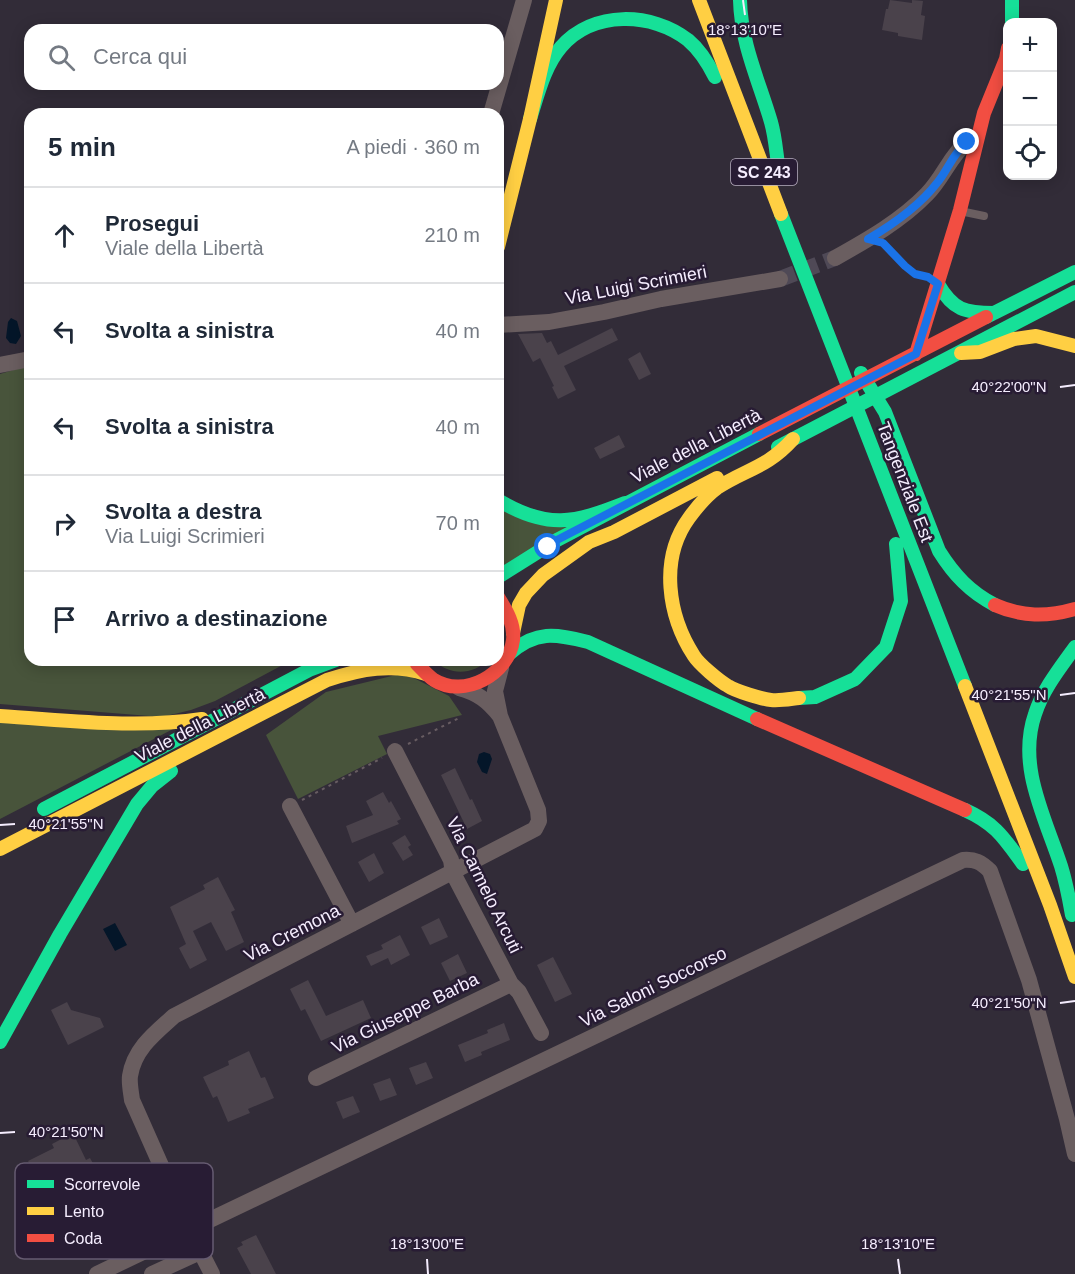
<!DOCTYPE html>
<html lang="it">
<meta charset="utf-8">
<style>
body{margin:0;font-family:Arial,sans-serif;background:#f2f2f3;color:#1f2937}
.controls{position:absolute;right:18px;top:18px;display:grid;overflow:hidden;border-radius:12px;box-shadow:0 3px 15px #0003}
.controls button{width:54px;height:54px;display:grid;place-items:center;padding:0;border:0;border-bottom:2px solid #e0e1e3;background:#fff;color:#1f2937;font:30px sans-serif}
.stop{position:absolute;width:18px;height:18px;margin:-14px;border:4px solid #1a73e8;border-radius:50%;background:#fff}
.stop.end{background:#1a73e8;border-color:#fff;box-shadow:0 2px 6px #0008}
.list{margin:0;padding:0;list-style:none}
h2{display:flex;justify-content:space-between;align-items:center;height:78px;margin:0;padding:0 24px;font-size:26px}
h2 small{font-size:20px;font-weight:400;color:#747a83}
.list li{display:grid;grid-template-columns:39px 1fr auto;gap:18px;align-items:center;box-sizing:border-box;height:96px;padding:0 24px;border-top:2px solid #e0e1e3}
.list b{display:block;font-size:22px;white-space:nowrap}
.list p{margin:0;font-size:20px;white-space:nowrap;color:#747a83}
.list em{font-size:20px;font-style:normal;color:#747a83}
.icon{flex:none;width:33px;height:33px;fill:none;stroke:currentColor;stroke-width:2;stroke-linecap:round;stroke-linejoin:round}
.map{position:relative;flex:none;width:1075px;height:1274px;overflow:hidden}
.search{position:absolute;background:#fff;box-shadow:0 3px 15px #0003;left:24px;top:24px;width:480px;height:66px;display:flex;align-items:center;gap:15px;box-sizing:border-box;padding:0 21px;border-radius:18px;color:#747a83;font-size:22px}
.panel{position:absolute;background:#fff;box-shadow:0 3px 15px #0003;left:24px;top:108px;width:480px;height:558px;border-radius:18px}
.map>svg:first-child{display:block}
.green{fill:#48543b}
.water{fill:#041629}
.building{fill:#4a424b}
.lines{fill:none;stroke-linecap:round;stroke-linejoin:round}
.street-tunnel{stroke:#4f4956;stroke-width:16;stroke-dasharray:16 8;stroke-linecap:butt}
.path{stroke:#685d62;stroke-width:2;stroke-dasharray:3 4.5;stroke-linecap:butt}
.lane{stroke:#6a5e60;stroke-width:8}
.street{stroke:#6a5e60;stroke-width:16}
.fast{stroke:#16e098;stroke-width:14}
.slow{stroke:#ffcf43;stroke-width:14}
.jam{stroke:#f24e42;stroke-width:14}
.route{stroke:#1a73e8;stroke-width:8}
.ticks{fill:none;stroke:#f5edfe;stroke-width:2}
.labels{text-anchor:middle;dominant-baseline:central;stroke-width:5;stroke-linejoin:round;paint-order:stroke}
.shield{fill:#281c34;stroke:#b8aec1;stroke-width:1.5}
.shield-label{font-size:16px;font-weight:bold;fill:#f5edfe}
.street-label{font-size:18px;fill:#f5edfe;stroke:#281c34}
.key{fill:#281c34;stroke:#665b71;stroke-width:1.5}
.key-label{font-size:16px;fill:#f5edfe}
.ticks-label{font-size:15px;text-anchor:middle;fill:#f5edfe;stroke:#281c34;stroke-width:5;stroke-linejoin:round;paint-order:stroke}
</style>
<div class="map">
<svg width="1075" height="1274" viewBox="0 0 1075 1274">
<rect width="100%" height="100%" fill="#322c38"/>
<path class="green" d="M30,365v295h262l-77,41 -24,9 -29,7 -162,-13v-330z
M498,509l70,17 -70,44z
M434,660h54c-15,15 -39,16 -54,0z
M404,673l45,23 13,19 -84,21 9,18 -89,45 -32,-64 60,-43z
M0,722l175,6 -175,91z"/>
<path class="water" d="M11,318l6,3 4,15 -5,8 -6,-1 -4,-5 2,-16z
M484,752l6,2 2,5 -5,15 -5,-2 -5,-10 2,-8z
M115,923l12,22 -12,6 -12,-22z"/>
<path class="building" d="M890,0l22,3v-3l11,1 -2,14 4,1 -3,24 -24,-4v-3l-16,-3 4,-21h2z
M612,328l6,12 -54,26 12,24 -18,9 -6,-12 2,-1 -14,-28 -7,4 -15,-28 24,-1 5,10 4,-2 7,14z
M640,352l11,22 -12,6 -11,-21z
M619,435l6,12 -25,12 -6,-11z
M455,768l15,32 2,-1 10,22 -15,8 -26,-54z
M383,792l6,11 2,-2 10,18 -4,2 2,3 -47,19 -6,-17 27,-11 -7,-14z
M405,835l6,10 -3,2 5,8 -10,6 -11,-18z
M374,853l10,20 -15,9 -11,-20z
M218,877l17,33 -4,2 13,30 -18,9 -15,-29 -18,9 14,29 -17,9 -11,-21 7,-4 -16,-37 35,-18 -2,-4z
M439,918l9,19 -18,8 -9,-18z
M400,935l10,20 -19,10 -3,-7 -17,8 -5,-10 17,-7 -2,-4z
M458,954l9,19 -17,8 -9,-18z
M553,957l19,37 -17,8 -18,-37z
M308,980l18,36 37,-16 8,18 -50,23 -16,-32 -4,2 -11,-22z
M67,1002l4,8 29,8 4,9 -36,18 -17,-35z
M504,1023l6,17 -29,12 1,3 -17,7 -7,-17 30,-12 -1,-3z
M249,1051l12,27 4,-1 9,21 -26,11 2,4 -22,9 -11,-26 -4,2 -10,-21 26,-12 -1,-4z
M426,1062l7,16 -17,7 -7,-17z
M390,1078l7,17 -17,6 -7,-17z
M353,1096l7,16 -17,7 -7,-17z
M73,1133l13,27 4,-2 11,20 -26,13 1,3 -20,11 -13,-25 -4,2 -11,-21 26,-13 -2,-4z
M256,1235l20,39h-25l-14,-26 6,-3 -2,-3z"/>
<g class="lines">
<path class="street-tunnel" d="M780,279l55,-21"/>
<path class="path" d="M885,245c10,10 21,27 36,30
M408,744l51,-26
M302,800l80,-42"/>
<path class="lane" d="M960,211l24,5"/>
<path class="street" d="M491,114l33,-114
M835,258c32,-18 66,-37 92,-64 16,-16 23,-38 40,-52l8,2
M498,325l51,-3 55,-10 57,-13 119,-20
M0,365l30,-6
M459,688c19,5 29,13 41,28l-5,-25 6,-23
M395,751l56,109 2,13 58,111 8,8 22,41
M290,806l62,118
M316,1078l195,-94
M97,1274l866,-414c12,-1 18,2 27,11l39,109 38,139 8,35
M152,1274l48,-22
M212,1274l-22,-43 -58,-131c-1,-8 -3,-17 -2,-24 4,-27 25,-43 44,-60l361,-187 4,-8 -1,-11 -38,-94"/>
<path class="fast" d="M740,0c1,44 19,81 31,122 4,14 5,28 7,42
M1012,0v22
M530,119c8,-25 14,-52 31,-72 32,-37 91,-35 127,-7 12,10 20,23 27,37
M781,214l184,472
M938,284c15,26 27,29 56,29
M986,317l89,-45
M861,373l24,39 54,139c15,24 31,41 56,54
M778,447l297,-155
M498,500c50,30 76,23 127,3
M498,577l59,-37 202,-106
M509,654c27,-24 46,-20 79,-12l169,77
M799,698l16,-1 40,-18 31,-32 15,-46 -5,-57
M44,809l265,-139 27,-10
M965,810c31,14 39,28 58,54
M1072,915c-3,-17 -6,-33 -11,-49 -16,-49 -44,-100 -26,-152 8,-25 25,-46 40,-67
M0,1042l60,-108 77,-130 15,-18 19,-15"/>
<path class="slow" d="M699,0l82,214
M498,247l32,-128 26,-119
M961,353l19,-1 34,-13 22,-3 39,10
M793,439c-26,29 -47,30 -76,49 -11,8 -20,19 -28,30 -30,41 -21,98 5,138 5,8 25,25 34,30 7,5 34,13 43,14 9,1 19,-1 28,-2
M513,633l6,-28 7,-12 17,-18 46,-33 25,-10 103,-54
M965,686l85,219 25,72
M0,716c67,4 135,13 202,3
M0,849l327,-169c34,-11 65,-17 99,-6"/>
<path class="jam" d="M916,354l44,-144 24,-97 22,-54 2,-11
M759,434l227,-117
M995,605c27,12 52,12 80,4
M417,664c5,5 11,12 17,16 30,19 75,-6 79,-40 2,-16 -7,-30 -15,-43
M757,719l208,91"/>
</g>
<g class="lines">
<path class="route" d="M548,547l9,-7 359,-186 22,-70 -10,-7 -13,-3 -10,-8 -22,-23 -15,-4c24,-14 52,-34 69,-56 11,-13 16,-30 30,-41"/>
</g>
<path class="ticks" d="M743,0l2,15M1060,387l15,-2M1060,695l15,-2M0,825l15,-1M1060,1003l15,-2M0,1133l15,-1M427,1259l1,15M898,1259l2,15"/>
<g class="labels">
<rect class="shield" x="731" y="159" width="66" height="26" rx="4.5"/>
<g class="shield-label">
<text x="764" y="172">SC 243</text>
</g>
<g class="street-label">
<text transform="translate(636 285) rotate(-11)">Via Luigi Scrimieri</text>
<text transform="translate(696 446) rotate(-27)">Viale della Libertà</text>
<text transform="translate(905 482) rotate(69)">Tangenziale Est</text>
<text transform="translate(200 725) rotate(-27)">Viale della Libertà</text>
<text transform="translate(484 885) rotate(64)">Via Carmelo Arcuti</text>
<text transform="translate(292 933) rotate(-27)">Via Cremona</text>
<text transform="translate(653 987) rotate(-26)">Via Saloni Soccorso</text>
<text transform="translate(405 1013) rotate(-26)">Via Giuseppe Barba</text>
</g>
</g>
<rect x="15" y="1163" width="198" height="96" rx="9" class="key"/>
<rect x="27" y="1180" width="27" height="8" fill="#16e098"/>
<rect x="27" y="1207" width="27" height="8" fill="#ffcf43"/>
<rect x="27" y="1234" width="27" height="8" fill="#f24e42"/>
<g class="key-label">
<text x="64" y="1190">Scorrevole</text>
<text x="64" y="1217">Lento</text>
<text x="64" y="1244">Coda</text>
</g>
<g class="ticks-label">
<text x="745" y="35">18°13'10"E</text>
<text x="1009" y="392">40°22'00"N</text>
<text x="1009" y="700">40°21'55"N</text>
<text x="66" y="829">40°21'55"N</text>
<text x="1009" y="1008">40°21'50"N</text>
<text x="66" y="1137">40°21'50"N</text>
<text x="427" y="1249">18°13'00"E</text>
<text x="898" y="1249">18°13'10"E</text>
</g>
</svg>
<div class="controls">
<button>+</button>
<button>−</button>
<button><svg class="icon" aria-label="locate" viewBox="0 0 24 24"><circle cx="12" cy="12" r="6"/><path d="M12 2v4M12 18v4M2 12h4M18 12h4"/></svg></button>
</div>
<div class="stop" style="left:548px;top:547px"></div>
<div class="stop end" style="left:967px;top:142px"></div>
<div class="search"><svg class="icon" aria-label="search" viewBox="0 0 24 24"><circle cx="10" cy="10" r="6"/><path d="M15 15l6 6"/></svg>Cerca qui</div>
<section class="panel">
<h2>5 min<small>A piedi · 360 m</small></h2>
<ul class="list">
<li><svg class="icon" aria-label="ahead" viewBox="0 0 24 24"><path d="M12 20V5M6 11l6-6 6 6"/></svg><div><b>Prosegui</b><p>Viale della Libertà</p></div><em>210 m</em></li>
<li><svg class="icon" aria-label="left" viewBox="0 0 24 24"><path d="M17 20v-9H6M10 6l-5 5 5 5"/></svg><div><b>Svolta a sinistra</b></div><em>40 m</em></li>
<li><svg class="icon" aria-label="left" viewBox="0 0 24 24"><path d="M17 20v-9H6M10 6l-5 5 5 5"/></svg><div><b>Svolta a sinistra</b></div><em>40 m</em></li>
<li><svg class="icon" aria-label="right" viewBox="0 0 24 24"><path d="M7 20v-9h11M14 6l5 5-5 5"/></svg><div><b>Svolta a destra</b><p>Via Luigi Scrimieri</p></div><em>70 m</em></li>
<li><svg class="icon" aria-label="arrive" viewBox="0 0 24 24"><path d="M6 21V4h12l-3 4 3 4H6"/></svg><div><b>Arrivo a destinazione</b></div></li>
</ul>
</section>
</div>
